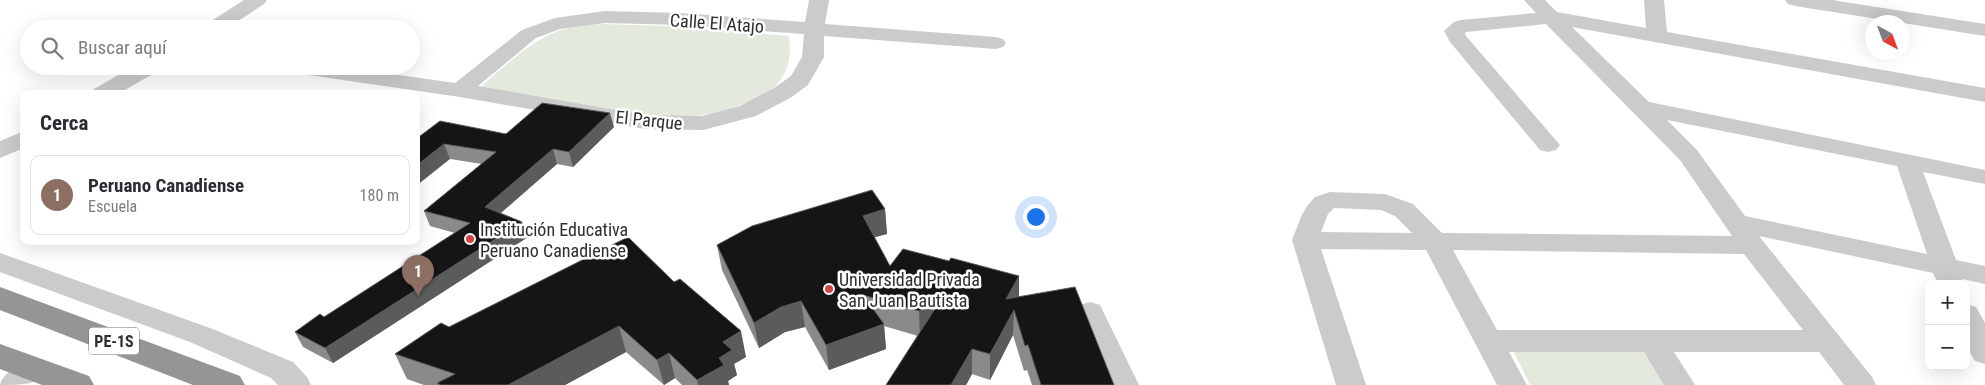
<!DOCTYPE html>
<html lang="es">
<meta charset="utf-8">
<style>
body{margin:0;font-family:"Roboto Condensed",sans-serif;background:#f7f7f7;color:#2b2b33}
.controls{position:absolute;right:15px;bottom:15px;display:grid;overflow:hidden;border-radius:10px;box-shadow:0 5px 20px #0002}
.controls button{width:45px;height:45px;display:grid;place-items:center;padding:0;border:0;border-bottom:1px solid #e1e1e2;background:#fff;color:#2b2b33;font:25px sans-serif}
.compass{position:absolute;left:1865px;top:15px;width:45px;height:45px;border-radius:50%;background:#fff;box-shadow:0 5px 20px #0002;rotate:139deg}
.you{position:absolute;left:1035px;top:216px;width:18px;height:18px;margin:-12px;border:4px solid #fff;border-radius:50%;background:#1a73e8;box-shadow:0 0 0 8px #1a73e833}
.badge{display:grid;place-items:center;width:32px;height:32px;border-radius:50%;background:#d04645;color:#fff;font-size:16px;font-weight:700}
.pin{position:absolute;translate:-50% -41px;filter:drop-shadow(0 1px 2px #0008)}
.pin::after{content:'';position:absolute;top:26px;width:18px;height:15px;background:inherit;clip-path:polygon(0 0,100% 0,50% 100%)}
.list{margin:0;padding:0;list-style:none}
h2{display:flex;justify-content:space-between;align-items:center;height:65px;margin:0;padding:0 20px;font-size:21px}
h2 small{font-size:16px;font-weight:400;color:#7c7c81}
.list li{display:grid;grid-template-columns:32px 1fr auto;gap:15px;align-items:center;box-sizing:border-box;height:80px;margin:0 10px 10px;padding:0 10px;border:1px solid #e1e1e2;border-radius:10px}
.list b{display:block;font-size:19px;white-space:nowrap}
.list p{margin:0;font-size:16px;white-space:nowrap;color:#7c7c81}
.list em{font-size:16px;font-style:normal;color:#7c7c81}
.icon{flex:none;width:28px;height:28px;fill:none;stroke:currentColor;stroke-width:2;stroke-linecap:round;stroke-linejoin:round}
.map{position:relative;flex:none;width:1985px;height:385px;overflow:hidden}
.search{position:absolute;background:#fff;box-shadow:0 5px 20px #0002;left:20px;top:20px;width:400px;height:55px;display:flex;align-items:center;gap:12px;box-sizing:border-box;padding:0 18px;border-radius:28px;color:#7c7c81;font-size:19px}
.panel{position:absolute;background:#fff;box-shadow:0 5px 20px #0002;left:20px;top:90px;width:400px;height:155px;border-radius:10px}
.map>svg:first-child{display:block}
.green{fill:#e3eadd}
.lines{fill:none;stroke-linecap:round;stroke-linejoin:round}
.minor{fill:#cbcbcb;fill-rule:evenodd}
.highway{fill:#959595;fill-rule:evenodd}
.wall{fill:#8a8a8a}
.shaded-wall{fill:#5b5b5b}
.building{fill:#151515;stroke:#5b5b5b}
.poi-dot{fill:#d04645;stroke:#fff;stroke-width:2}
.labels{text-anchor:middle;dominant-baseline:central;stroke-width:5;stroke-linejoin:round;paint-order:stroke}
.shield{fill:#fff;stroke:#6d6d6d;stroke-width:1}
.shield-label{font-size:16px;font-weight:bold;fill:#2e2e2e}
.street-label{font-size:18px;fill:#2e2e2e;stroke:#fff}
.poi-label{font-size:18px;fill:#2e2e2e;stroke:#fff;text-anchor:start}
</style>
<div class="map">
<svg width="1985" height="385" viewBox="0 0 1985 385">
<rect width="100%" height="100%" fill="#fff"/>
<path class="green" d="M603,24l64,2 122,10c2,14 1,31 -8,43 -17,26 -79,39 -108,39 -25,0 -50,-6 -75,-10 -40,-7 -80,-13 -120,-19 25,-21 51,-48 83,-59 13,-4 27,-5 42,-6z
M1510,344l130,3 26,38h-136z"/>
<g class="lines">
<path class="minor" d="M244,0h23l-3,4 -38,25h-24l3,-4z
M809,0h20l-4,24 171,13 7,2 3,4 -3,4 -7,2 -172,-13v21l-16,28 -18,13 -34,18 -53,14 -58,-1 -185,-32 -172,-25 -8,-1 -3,-5h59l119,17 67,-53 33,-12 50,-7 75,2 125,9zM605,23l75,2 124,9 -2,23 -11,19 -17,12 -34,18 -38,10 -57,-1 -167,-29 58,-48 24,-9z
M1524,0h21l12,12 89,16 -2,-28h20l3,32 318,56v14l-413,-75 77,75 336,68v14l-62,-12 33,88 29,6v18l-23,-5 -2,5h-22l-5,-11 -174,-37 113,141 4,8h-32l-25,-33h-145l21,33h-31l-20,-33h-135l18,33h-30l-71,-135 -105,-1 45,136h-30l-44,-145 9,-23 6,-11 8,-9 15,-5 55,2 28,10 29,29 290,3 -52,-76 -134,-136 -80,8 -1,1 1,3 94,109 -4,5 -8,2 -8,-2 -90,-108 -6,-11 10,-9 7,-2 75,-7zM1667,120l230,46 30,88 -182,-38 -48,-66zM1334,208l47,2 14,6 17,17 -91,-1 7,-18zM1453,250l291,4 59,76h-306z
M1785,0h47l153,24v12l-190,-30 -7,-2z
M134,66h27l-3,5 -40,23h-27l3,-5z
M24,131v17l-24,10v-17z
M0,253l210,75 83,34 14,15 4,8h-33l-7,-7 -81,-36 -190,-70z
M1090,302l10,3 39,80h-30l-33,-73 4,-7z
M1966,304l10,3 9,16v41l-10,-3 -9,-16z
M36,359l11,3 4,8c-11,15 -30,15 -51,15 3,-14 24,-22 36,-26z"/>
<path class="highway" d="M0,287l240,89 5,9h-52l-193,-75z
M0,344l89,32 5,9h-52l-42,-16z"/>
</g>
<path class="wall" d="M614,127l-41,40 -16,-3 -56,49 21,9 6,15 -195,126 -30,-16 -8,-15 29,-15 131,-84 -25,-7 -6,-15 58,-47 -32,-5 -34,-20z
M885,209l2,25 -13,3 16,29 59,-5 70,15v20l95,89h-82l-5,-15 -3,1 -11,-36 -23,45 -18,-6 -6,11h-80l32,-49 -34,-10 2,23 -57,21 -24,-43 -20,5 -26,16 -37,-78 -5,-25z
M674,282l72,75 -12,7 3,11 -9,6 1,4h-47l-7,-7 -11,7 -38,-33 -61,33h-141l-17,-6 -12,-25 54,-27z"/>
<path class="shaded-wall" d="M610,113l4,14 -41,40 -4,-15z
M444,144l6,15 -34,27v-20z
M553,149l4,15 -67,58 -5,-15z
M885,209l2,25 -22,6 -2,-24z
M522,222l6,15 -195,126 -8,-15z
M1019,276v25l-13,-2z
M801,301l4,26 -20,5 -26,16 -5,-25 27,-16z
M938,304l-18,32 -1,-25z
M1014,310l-1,25 -23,45v-26z
M884,324l2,25 -57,21 -3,-25z
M619,326l7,26 -61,33h-57z
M741,331l5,26 -12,7 3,11 -9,6 1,4h-31l-1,-5 22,-22 4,-16z
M972,349v25l-6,11h-15z
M669,353l6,25 -11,7 -7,-25z"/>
<path class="building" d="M542,103l68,10 -41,39 -16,-3 -68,58 37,15 -197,126 -30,-16 25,-18 4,3 146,-94 -46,-12 72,-59 -52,-8 -28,22v-27l24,-18 66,13z
M872,190l13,19 -22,7 27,50 13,-17 46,12 2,-3 68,18 -13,23 69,-12 39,98h-73l-13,-40 -3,1 -11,-36 -24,44 -18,-5 -21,36h-65l52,-81 -19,7 -56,-16 21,29 -58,21 -25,-44 -20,6 -27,16 -37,-78 35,-19z
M628,237l46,45 6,-3 61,52 -18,11 9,8 -13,8 5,7 -27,15 -28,-27 -12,7 -38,-34 -111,59h-67l-4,-2 18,-9 -60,-20 46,-31 8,4z"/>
<g class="poi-dot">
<circle cx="470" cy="239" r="5"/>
<circle cx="829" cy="289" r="5"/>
</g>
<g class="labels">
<rect class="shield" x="89" y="327.5" width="50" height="27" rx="4"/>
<g class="shield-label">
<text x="114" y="341">PE-1S</text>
</g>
<g class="street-label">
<text transform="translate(717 23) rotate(4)">Calle El Atajo</text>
<text transform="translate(649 120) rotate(6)">El Parque</text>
</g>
<g class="poi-label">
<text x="480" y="229">Institución Educativa<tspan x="480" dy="21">Peruano Canadiense</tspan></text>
<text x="839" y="279">Universidad Privada<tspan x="839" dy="21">San Juan Bautista</tspan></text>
</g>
</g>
</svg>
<div class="controls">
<button>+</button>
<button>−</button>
</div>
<svg class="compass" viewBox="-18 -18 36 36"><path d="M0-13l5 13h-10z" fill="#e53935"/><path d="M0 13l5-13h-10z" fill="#7c7c81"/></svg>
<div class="you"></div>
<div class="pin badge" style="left:418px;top:296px;background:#8d6e63">1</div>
<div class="search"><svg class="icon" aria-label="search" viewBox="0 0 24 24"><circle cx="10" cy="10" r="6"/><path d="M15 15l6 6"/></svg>Buscar aquí</div>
<section class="panel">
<h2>Cerca<small></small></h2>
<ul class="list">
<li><span class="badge" style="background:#8d6e63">1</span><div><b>Peruano Canadiense</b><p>Escuela</p></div><em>180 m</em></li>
</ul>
</section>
</div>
